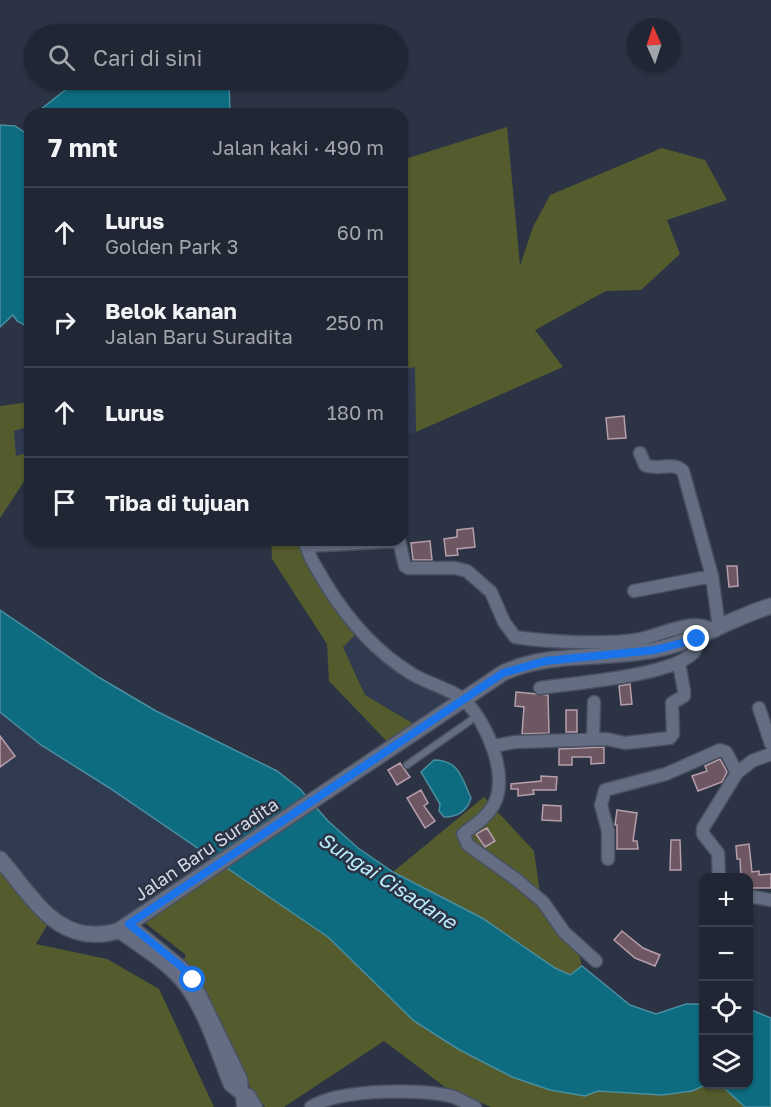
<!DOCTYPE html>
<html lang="id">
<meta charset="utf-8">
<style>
body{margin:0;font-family:"Golos Text",sans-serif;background:#2d323f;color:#f1f3f6}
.controls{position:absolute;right:18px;bottom:18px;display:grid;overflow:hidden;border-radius:12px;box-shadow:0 2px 4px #0004}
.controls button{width:54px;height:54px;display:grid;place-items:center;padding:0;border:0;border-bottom:2px solid #3d434e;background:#202633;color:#f1f3f6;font:30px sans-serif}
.compass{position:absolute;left:627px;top:18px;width:54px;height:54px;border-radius:50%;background:#202633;box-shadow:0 2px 4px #0004;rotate:357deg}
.stop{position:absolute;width:18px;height:18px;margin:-14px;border:4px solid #1a73e8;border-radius:50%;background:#fff}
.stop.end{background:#1a73e8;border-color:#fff;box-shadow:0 2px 6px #0008}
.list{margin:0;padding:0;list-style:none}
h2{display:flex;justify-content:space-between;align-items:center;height:78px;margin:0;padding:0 24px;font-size:26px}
h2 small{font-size:20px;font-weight:400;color:#a2a5ac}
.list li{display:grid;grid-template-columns:39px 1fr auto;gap:18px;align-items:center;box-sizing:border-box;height:90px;padding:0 24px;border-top:2px solid #3d434e}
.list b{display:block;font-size:22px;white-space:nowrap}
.list p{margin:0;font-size:20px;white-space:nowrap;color:#a2a5ac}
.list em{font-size:20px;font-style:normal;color:#a2a5ac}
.icon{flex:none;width:33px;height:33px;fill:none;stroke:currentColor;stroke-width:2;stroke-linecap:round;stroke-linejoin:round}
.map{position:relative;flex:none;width:771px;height:1107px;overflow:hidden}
.search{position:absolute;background:#202633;box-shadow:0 2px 4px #0004;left:24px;top:24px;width:384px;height:66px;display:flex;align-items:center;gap:15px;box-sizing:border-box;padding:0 21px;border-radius:33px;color:#a2a5ac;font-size:22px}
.panel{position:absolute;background:#202633;box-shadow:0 2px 4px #0004;left:24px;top:108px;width:384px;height:438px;border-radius:18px}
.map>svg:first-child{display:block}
.built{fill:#303b52}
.green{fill:#545c2d}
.water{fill:#0d6c80;stroke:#498d9f;stroke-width:1.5}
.building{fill:#6c5762;stroke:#b69eab;stroke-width:1.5}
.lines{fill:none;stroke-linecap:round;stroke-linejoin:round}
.service-casing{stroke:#49505f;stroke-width:9}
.minor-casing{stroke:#49505f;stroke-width:15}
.secondary-casing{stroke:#49505f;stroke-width:18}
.service{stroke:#646d81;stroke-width:6}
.minor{stroke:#646d81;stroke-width:12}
.secondary{stroke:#646d81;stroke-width:15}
.route{stroke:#1a73e8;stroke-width:8}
.labels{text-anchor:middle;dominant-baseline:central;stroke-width:5;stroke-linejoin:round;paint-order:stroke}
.street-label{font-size:18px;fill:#d5dbe6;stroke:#2b3344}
.water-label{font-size:20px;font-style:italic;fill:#baebf9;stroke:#2b3344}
</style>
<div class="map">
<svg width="771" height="1107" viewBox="0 0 771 1107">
<rect width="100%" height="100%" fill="#2b3344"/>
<path class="built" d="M415,366l1,66 -14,4v-66z
M30,426v26l-14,4 -2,-26z
M360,630l17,22 87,48 -45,27 -54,-32 -22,-48z
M0,712l41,33 67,42 112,77 -76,58 -40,8 -50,-16 -54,-63z"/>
<path class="green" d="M507,127l13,139 13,-39 17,-32 112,-47 43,12 22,40 -60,20 13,34 -39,36 -35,1 -71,39 28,37 -147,65 -1,-65 -13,3v-210z
M30,402v24l-16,5 2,25 14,-4v28h-5l-25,38v-112z
M271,540h31l-2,5 34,41 26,44 -17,17 22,48 54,32 -21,26 -69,-72 -2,-37 -55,-85z
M484,797l50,54 9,64 36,40 3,11 -12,9 -15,-7 -73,-50 -89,-46z
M0,851l54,63 -18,30 71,15 52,30 55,118h-214z
M220,864l108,73 86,84 44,28 54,28 73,19 13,-5 64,4 30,-4 11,-5 20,1 22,20h-254l-46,-20 -61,-46 -100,66h-19l-14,-18 -47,-96 -22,-30 4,-8 -42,-33z"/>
<path class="water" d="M78,80h151l1,34h-191l1,-4z
M0,125l15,1 15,10v192l-13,-7 -4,-6 -13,12z
M0,610l100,68 56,33 121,60 23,18 28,32 30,27 35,24 89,46 73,50 15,7 12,-9 48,39 26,9 30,-10h17l1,80h44l1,-75 22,9v89h-26l-22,-20 -20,-1 -11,5 -30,4 -64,-4 -13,5 -35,-6 -38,-13 -54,-28 -44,-28 -86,-84 -220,-150 -67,-42 -41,-33z
M434,760c25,0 28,18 37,38 -4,13 -13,19 -27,19l-5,-6 1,-7 -19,-32z"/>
<path class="building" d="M624,416l2,22 -18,1 -2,-21z
M473,528l2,19 -18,2 1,6 -12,1 -2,-17 13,-2v-7z
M430,541l2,19h-19l-2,-17z
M727,566h10l1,20 -9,1z
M630,684l2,20 -11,1 -2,-19z
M516,692l32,3 1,38 -27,1 2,-27 -9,-1z
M566,710h11v22h-11z
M0,736l15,20 -15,11z
M604,747v16l-13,1v-7h-19v8h-13v-16z
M720,759l7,13 -5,10 -24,9 -6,-15 15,-5 -2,-5z
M400,763l10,14 -13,8 -9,-15z
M541,776l16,1 -1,13h-23l1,4 -16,2v-7h-7v-5l30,-3z
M421,790l7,13 -4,3 11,15 -10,7 -18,-30z
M543,805l18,1v15l-19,-1z
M617,810l20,3 -4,28h4l1,8h-21v-24h-2z
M487,828l8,13 -10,6 -9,-13z
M671,840h9l1,30h-11z
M749,844l3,28 7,-1v4l12,-1v14h-23v-10h-7l-1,-19h-3l-1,-13z
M622,931l21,17 17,7 -5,11 -20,-8 -21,-18z"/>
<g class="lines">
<defs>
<path id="service" d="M407,765l70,-49"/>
<path id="minor" d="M640,453l5,12c12,6 28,-4 38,6l29,105 7,52
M306,540c1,16 11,28 18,41 23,38 50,70 88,93 14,9 42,16 53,27 22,21 45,76 28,105 -7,12 -18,19 -30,28l5,11 49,35 26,22 21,30 32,29
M306,546l93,-5 6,25 3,2h47l12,3 24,21 13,30 11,15c32,5 94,8 125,2 23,-4 52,-23 75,-8
M634,591l78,-15
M540,688c33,-5 133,-12 154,-36 3,-4 3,-9 3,-14
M759,708l12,36
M593,739l1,-37
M494,746l21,-4 92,-3 18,4 45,-5 3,-4 -1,-31 12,-7v-5l-5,-28
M608,859v-28l-7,-26 4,-15 61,-16 54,-24 6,2 11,21 15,-12 19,-7
M719,878l-1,-25 -15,-19v-6l34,-55
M748,896l23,4
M129,924l54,44 10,12 48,99 2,28
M118,931c23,17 51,33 68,56 20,28 31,66 44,98l10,8 9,2 7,12
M311,1107c27,-18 112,-19 143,-10 7,3 14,7 21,10"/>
<path id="secondary" d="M0,859c34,39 58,89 118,72l385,-258c46,-22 102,-13 151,-23 42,-8 77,-32 117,-44"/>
</defs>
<use href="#service" class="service-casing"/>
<use href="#minor" class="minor-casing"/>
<use href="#secondary" class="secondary-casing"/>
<use href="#service" class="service"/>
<use href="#minor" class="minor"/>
<use href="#secondary" class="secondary"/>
</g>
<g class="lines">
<path class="route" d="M193,980l-10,-12 -54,-44 374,-251 42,-12 110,-11 42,-11"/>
</g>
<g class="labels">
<g class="street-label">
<text transform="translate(206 849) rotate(-34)">Jalan Baru Suradita</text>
</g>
<g class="water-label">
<text transform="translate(388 880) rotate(33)">Sungai Cisadane</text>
</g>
</g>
</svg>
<div class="controls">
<button>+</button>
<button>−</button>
<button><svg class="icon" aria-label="locate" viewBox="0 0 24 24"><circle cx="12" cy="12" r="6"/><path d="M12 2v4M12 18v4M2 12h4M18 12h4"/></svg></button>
<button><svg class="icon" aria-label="layers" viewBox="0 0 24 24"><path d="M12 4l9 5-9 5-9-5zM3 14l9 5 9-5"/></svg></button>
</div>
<svg class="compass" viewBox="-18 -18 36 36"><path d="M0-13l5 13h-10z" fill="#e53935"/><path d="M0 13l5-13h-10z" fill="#a2a5ac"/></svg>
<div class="stop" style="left:193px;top:980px"></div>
<div class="stop end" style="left:697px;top:639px"></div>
<div class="search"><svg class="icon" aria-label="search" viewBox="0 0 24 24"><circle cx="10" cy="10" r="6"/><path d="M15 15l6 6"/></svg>Cari di sini</div>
<section class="panel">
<h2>7 mnt<small>Jalan kaki · 490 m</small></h2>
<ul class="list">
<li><svg class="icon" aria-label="ahead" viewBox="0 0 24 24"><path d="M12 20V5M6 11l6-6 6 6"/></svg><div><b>Lurus</b><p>Golden Park 3</p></div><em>60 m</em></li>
<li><svg class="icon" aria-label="right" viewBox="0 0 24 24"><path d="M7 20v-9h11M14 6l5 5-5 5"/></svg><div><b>Belok kanan</b><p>Jalan Baru Suradita</p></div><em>250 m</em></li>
<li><svg class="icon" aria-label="ahead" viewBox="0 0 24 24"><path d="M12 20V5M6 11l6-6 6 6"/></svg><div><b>Lurus</b></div><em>180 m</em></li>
<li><svg class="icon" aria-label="arrive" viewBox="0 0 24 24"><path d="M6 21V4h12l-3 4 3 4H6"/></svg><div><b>Tiba di tujuan</b></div></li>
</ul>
</section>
</div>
